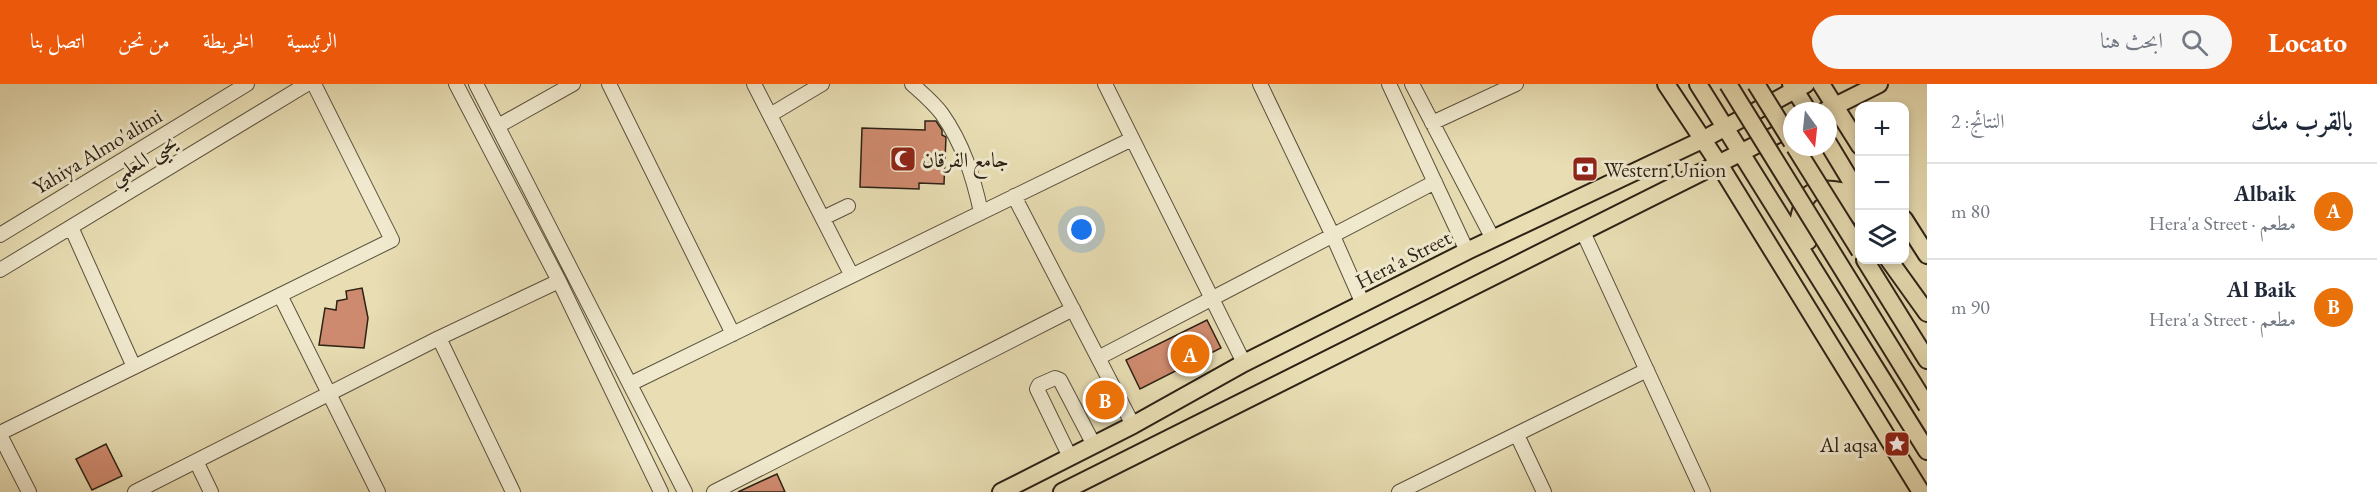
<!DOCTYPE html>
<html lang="ar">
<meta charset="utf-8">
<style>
body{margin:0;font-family:"EB Garamond",Amiri,serif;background:#f6f6f7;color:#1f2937;direction:rtl}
.controls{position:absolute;right:18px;top:18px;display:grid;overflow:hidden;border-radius:12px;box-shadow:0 3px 9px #0003}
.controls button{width:54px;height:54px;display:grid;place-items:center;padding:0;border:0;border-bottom:2px solid #e0e1e3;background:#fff;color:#1f2937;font:30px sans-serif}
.compass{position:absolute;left:1783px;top:18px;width:54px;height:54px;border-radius:50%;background:#fff;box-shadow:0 3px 9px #0003;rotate:165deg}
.you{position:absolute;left:1082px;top:146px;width:21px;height:21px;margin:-15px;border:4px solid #fff;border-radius:50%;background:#1a73e8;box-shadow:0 0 0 9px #1a73e833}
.badge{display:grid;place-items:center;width:39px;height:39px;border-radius:50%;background:#ea580c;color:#fff;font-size:20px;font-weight:700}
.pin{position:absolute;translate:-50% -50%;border:3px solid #fff;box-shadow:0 2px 6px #0006}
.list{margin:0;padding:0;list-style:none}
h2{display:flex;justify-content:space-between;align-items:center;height:78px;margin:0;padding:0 24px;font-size:26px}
h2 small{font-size:20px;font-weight:400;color:#747a83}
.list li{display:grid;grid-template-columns:39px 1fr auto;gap:18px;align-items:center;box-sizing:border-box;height:96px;padding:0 24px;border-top:2px solid #e0e1e3}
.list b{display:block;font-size:22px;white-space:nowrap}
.list p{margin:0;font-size:20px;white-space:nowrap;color:#747a83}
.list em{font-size:20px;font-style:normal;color:#747a83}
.icon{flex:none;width:33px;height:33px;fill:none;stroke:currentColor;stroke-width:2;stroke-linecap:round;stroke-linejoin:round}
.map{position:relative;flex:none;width:1927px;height:408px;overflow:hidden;direction:ltr}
header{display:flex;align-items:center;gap:36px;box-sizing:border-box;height:84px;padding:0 30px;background:#ea580c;color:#fff}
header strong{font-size:28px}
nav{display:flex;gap:33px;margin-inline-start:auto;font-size:21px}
.search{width:420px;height:54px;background:#f6f6f7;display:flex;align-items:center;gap:15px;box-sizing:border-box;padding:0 21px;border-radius:33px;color:#747a83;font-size:22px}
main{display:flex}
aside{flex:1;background:#fff}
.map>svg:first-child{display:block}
.building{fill:#ce8a6e;stroke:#2c2215;stroke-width:1.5}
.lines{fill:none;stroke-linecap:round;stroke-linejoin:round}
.minor-casing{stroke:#5b513c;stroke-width:16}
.major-casing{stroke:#2c2215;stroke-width:20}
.minor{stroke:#f0e9ce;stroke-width:14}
.major{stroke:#e8ddb3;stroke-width:16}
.major-bridge-casing{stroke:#2c2215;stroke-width:20;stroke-linecap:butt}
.major-bridge{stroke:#e8ddb3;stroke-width:16}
.labels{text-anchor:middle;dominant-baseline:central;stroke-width:6;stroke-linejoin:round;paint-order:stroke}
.street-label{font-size:21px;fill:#2c2215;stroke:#f0e9ce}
.poi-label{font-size:21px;fill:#2c2215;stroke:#f0e9ce;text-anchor:start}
</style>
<header>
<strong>Locato</strong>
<div class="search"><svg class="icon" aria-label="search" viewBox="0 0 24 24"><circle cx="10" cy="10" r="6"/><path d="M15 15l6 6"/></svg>ابحث هنا</div>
<nav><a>الرئيسية</a><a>الخريطة</a><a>من نحن</a><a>اتصل بنا</a></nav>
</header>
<main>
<aside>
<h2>بالقرب منك<small>النتائج: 2</small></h2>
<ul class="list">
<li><span class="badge" style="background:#e8710a">A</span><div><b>Albaik</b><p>مطعم · Hera'a Street</p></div><em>80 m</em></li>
<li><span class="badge" style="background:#e8710a">B</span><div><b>Al Baik</b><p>مطعم · Hera'a Street</p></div><em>90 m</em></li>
</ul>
</aside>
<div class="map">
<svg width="1927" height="408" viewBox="0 0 1927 408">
<rect width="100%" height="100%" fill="#e8ddb3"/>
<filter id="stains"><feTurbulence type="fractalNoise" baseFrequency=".00333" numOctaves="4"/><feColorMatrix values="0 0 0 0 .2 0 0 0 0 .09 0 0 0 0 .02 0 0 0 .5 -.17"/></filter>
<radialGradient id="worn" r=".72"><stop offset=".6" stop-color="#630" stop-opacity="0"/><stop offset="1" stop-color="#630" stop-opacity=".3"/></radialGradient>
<path class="building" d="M925,37h11l6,9v5l4,2 -2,47 -25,-1v6l-59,-2 2,-59 63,2z
M362,204l6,30 -4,30 -45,-3 6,-37 11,2 1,-9 10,-2 -1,-8z
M1207,236l14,28 -81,41 -14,-29z
M106,360l16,32 -30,14 -16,-31z
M777,390l8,18h-47l28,-13z"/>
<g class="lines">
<defs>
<path id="minor" d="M456,0l103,197 102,211
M476,0l209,408
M609,0l124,250
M754,0l97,190
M912,0c10,9 22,19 30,30 21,30 31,62 39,98
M1105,0l139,279
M1260,0l73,152 30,68
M1389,0l78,167
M1412,0l81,155
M770,31l52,-31
M1432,39l84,-39
M498,42l75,-42
M1014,112l119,229
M823,134l25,-12
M71,143l63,140
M1583,148l120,260
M0,151l247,-151
M0,186l307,-186
M280,211l98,197
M439,254l74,154
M1098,274l337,-176
M630,300l502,-245
M0,349l392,-193 -78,-156
M0,351l29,57
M1517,351l27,57
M1070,373l-33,-68 2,-4 16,-7 5,2 34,65
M196,377l15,31
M135,408l304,-154 120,-57
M714,408l359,-183
M1399,408l248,-122"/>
<path id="major" d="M1666,0l53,80 202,328
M1698,0l229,367
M1791,0l17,27
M1821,0l39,62
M1825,27l54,-27
M1828,59l32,53
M1904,135l23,36
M1808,157l-10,-18c6,-29 12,-38 43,-32l19,26
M1865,176l62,100
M1889,176l38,53
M1001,408l132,-67 111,-62 223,-112 235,-111 104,-56
M1062,408l730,-365"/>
</defs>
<use href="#minor" class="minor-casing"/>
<use href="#major" class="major-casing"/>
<use href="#minor" class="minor"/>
<use href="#major" class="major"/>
<defs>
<path id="major-bridge" d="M1728,0l199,322
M1756,0l36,58
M1795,63l65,104"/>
</defs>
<use href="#major-bridge" class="major-bridge-casing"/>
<use href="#major-bridge" class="major-bridge"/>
</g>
<defs>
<symbol id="mosque-square" viewBox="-11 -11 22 22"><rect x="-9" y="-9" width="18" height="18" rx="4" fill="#8f2418" stroke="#f0e9ce"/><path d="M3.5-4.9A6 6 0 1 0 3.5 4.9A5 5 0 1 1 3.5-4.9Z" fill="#fff"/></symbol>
<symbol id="bank-square" viewBox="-11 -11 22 22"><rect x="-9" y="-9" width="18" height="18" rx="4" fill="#8f2418" stroke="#f0e9ce"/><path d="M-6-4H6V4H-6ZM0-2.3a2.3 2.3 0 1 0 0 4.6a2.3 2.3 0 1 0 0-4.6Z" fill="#fff"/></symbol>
<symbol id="sight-square" viewBox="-11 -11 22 22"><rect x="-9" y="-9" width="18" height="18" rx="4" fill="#8f2418" stroke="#f0e9ce"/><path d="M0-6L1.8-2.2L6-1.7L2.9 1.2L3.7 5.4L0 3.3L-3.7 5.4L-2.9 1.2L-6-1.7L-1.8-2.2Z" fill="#fff"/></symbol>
</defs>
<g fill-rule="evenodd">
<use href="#mosque-square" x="888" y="60" width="30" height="30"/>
<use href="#bank-square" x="1570" y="70" width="30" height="30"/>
<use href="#sight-square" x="1882" y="345" width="30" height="30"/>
</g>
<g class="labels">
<g class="street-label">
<text transform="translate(97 67) rotate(-31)">Yahiya Almo'alimi</text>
<text transform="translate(143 75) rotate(-31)">يحيى المعلمي</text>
<text transform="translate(1403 175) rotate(-27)">Hera'a Street</text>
</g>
<g class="poi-label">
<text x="922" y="75">جامع الفرقان</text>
<text x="1604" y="85">Western Union</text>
<text x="1878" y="360" text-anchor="end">Al aqsa</text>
</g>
</g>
<rect width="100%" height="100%" filter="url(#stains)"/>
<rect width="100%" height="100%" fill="url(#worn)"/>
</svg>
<div class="controls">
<button>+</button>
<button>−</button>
<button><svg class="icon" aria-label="layers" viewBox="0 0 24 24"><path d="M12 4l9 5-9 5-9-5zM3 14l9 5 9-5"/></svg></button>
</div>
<svg class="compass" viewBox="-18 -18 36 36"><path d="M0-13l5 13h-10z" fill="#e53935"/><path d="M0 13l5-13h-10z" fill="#747a83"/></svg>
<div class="you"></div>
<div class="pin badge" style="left:1190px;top:270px;background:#e8710a">A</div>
<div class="pin badge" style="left:1105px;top:316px;background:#e8710a">B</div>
</div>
</main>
